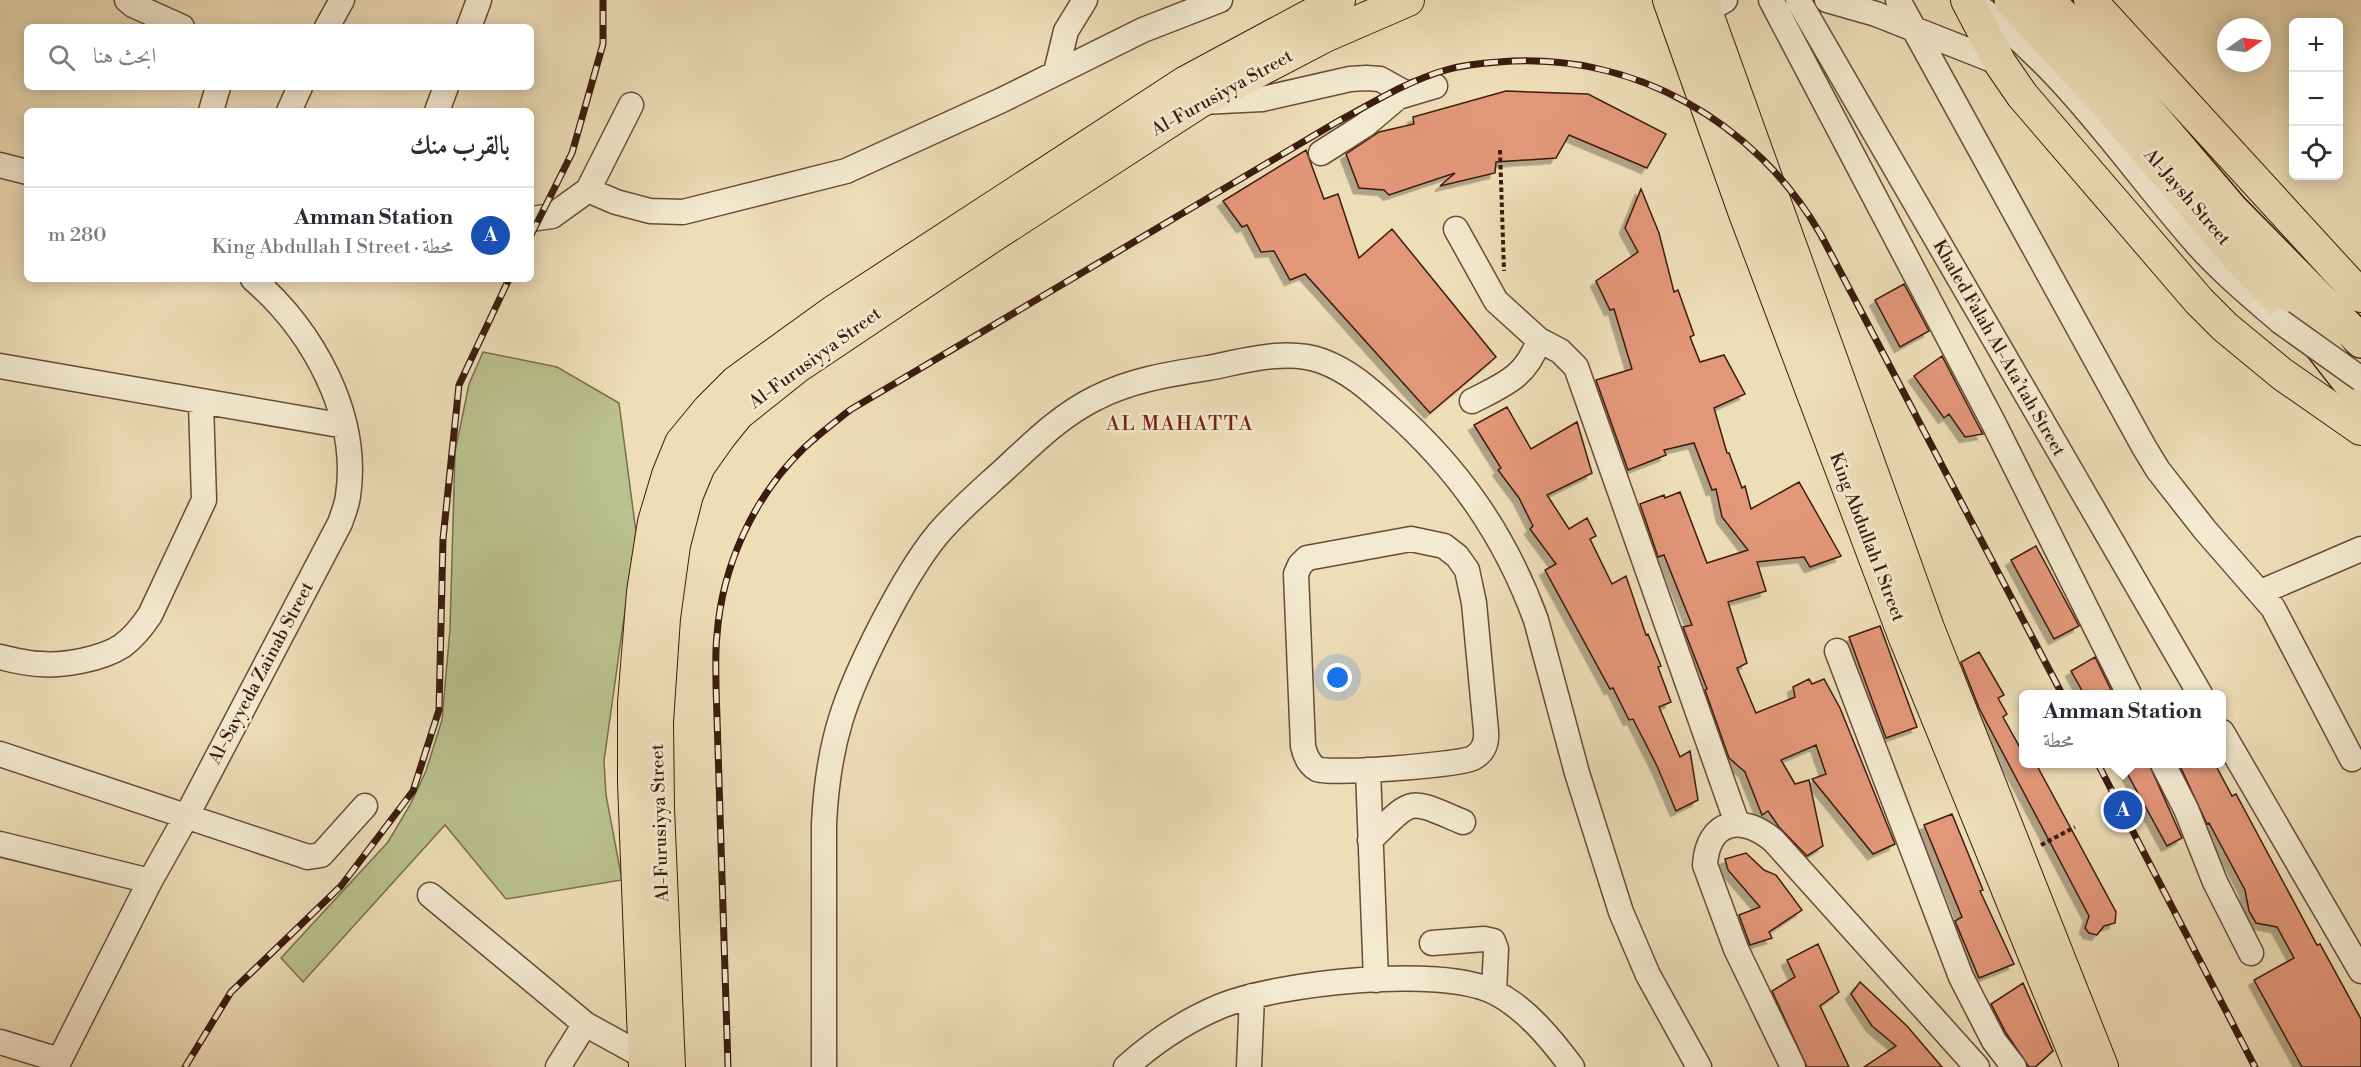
<!DOCTYPE html>
<html lang="ar">
<meta charset="utf-8">
<style>
body{margin:0;font-family:"Libre Bodoni",Amiri,serif;background:#f7f7f7;color:#2b2b33;direction:rtl}
.controls{position:absolute;right:18px;top:18px;display:grid;overflow:hidden;border-radius:9px;box-shadow:0 3px 15px #0003}
.controls button{width:54px;height:54px;display:grid;place-items:center;padding:0;border:0;border-bottom:2px solid #e1e1e2;background:#fff;color:#2b2b33;font:30px sans-serif}
.compass{position:absolute;left:2217px;top:18px;width:54px;height:54px;border-radius:50%;background:#fff;box-shadow:0 3px 15px #0003;rotate:76deg}
.you{position:absolute;left:1338px;top:678px;width:21px;height:21px;margin:-15px;border:4px solid #fff;border-radius:50%;background:#1a73e8;box-shadow:0 0 0 9px #1a73e833}
.badge{display:grid;place-items:center;width:39px;height:39px;border-radius:50%;background:#8f2418;color:#fff;font-size:20px;font-weight:700}
.pin{position:absolute;translate:-50% -50%;border:3px solid #fff;box-shadow:0 2px 6px #0006}
.popup{position:absolute;left:2019px;top:690px;width:207px;height:78px;box-sizing:border-box;display:grid;place-content:center;border-radius:9px;background:#fff;filter:drop-shadow(0 2px 4px #0005);font-size:20px;white-space:nowrap;color:#7c7c81}
.popup b{font-size:22px;color:#2b2b33}
.popup::after{content:'';position:absolute;left:50%;top:100%;margin-left:-12px;border:12px solid transparent;border-top-color:#fff}
.list{margin:0;padding:0;list-style:none}
h2{display:flex;justify-content:space-between;align-items:center;height:78px;margin:0;padding:0 24px;font-size:26px}
h2 small{font-size:20px;font-weight:400;color:#7c7c81}
.list li{display:grid;grid-template-columns:39px 1fr auto;gap:18px;align-items:center;box-sizing:border-box;height:96px;padding:0 24px;border-top:2px solid #e1e1e2}
.list b{display:block;font-size:22px;white-space:nowrap}
.list p{margin:0;font-size:20px;white-space:nowrap;color:#7c7c81}
.list em{font-size:20px;font-style:normal;color:#7c7c81}
.icon{flex:none;width:33px;height:33px;fill:none;stroke:currentColor;stroke-width:2;stroke-linecap:round;stroke-linejoin:round}
.map{position:relative;flex:none;width:2361px;height:1067px;overflow:hidden;direction:ltr}
.search{position:absolute;background:#fff;box-shadow:0 3px 15px #0003;left:24px;top:24px;width:510px;height:66px;display:flex;align-items:center;gap:15px;box-sizing:border-box;padding:0 21px;border-radius:9px;color:#7c7c81;font-size:22px}
.panel{position:absolute;background:#fff;box-shadow:0 3px 15px #0003;left:24px;top:108px;width:510px;height:174px;border-radius:9px;direction:rtl}
.map>svg:first-child{display:block}
.green{fill:#b9c18e;stroke:#7a6e4e;stroke-width:1.5}
.building{fill:#e39779;stroke:#3c1b0e;stroke-width:1.5;filter:url(#shadow)}
.lines{fill:none;stroke-linecap:round;stroke-linejoin:round}
.minor-casing{stroke:#684c38;stroke-width:27}
.major-casing{stroke:#3c1b0e;stroke-width:34}
.highway-casing{stroke:#3c1b0e;stroke-width:36}
.path{stroke:#3c1b0e;stroke-width:4;stroke-dasharray:4.5 3;stroke-linecap:butt}
.minor{stroke:#f4ead1;stroke-width:24}
.major{stroke:#eedeb8;stroke-width:32}
.highway{stroke:#eedeb8;stroke-width:33}
.rail-casing{stroke:#3c1b0e;stroke-width:7}
.rail{stroke:#f4ead1;stroke-width:4.5;stroke-dasharray:14;stroke-linecap:butt}
.minor-bridge-casing{stroke:#684c38;stroke-width:27;stroke-linecap:butt}
.minor-bridge{stroke:#f4ead1;stroke-width:24}
.labels{text-anchor:middle;dominant-baseline:central;stroke-width:5;stroke-linejoin:round;paint-order:stroke}
.street-label{font-size:18px;fill:#3c1b0e;stroke:#f4ead1}
.neighbourhood-label{font-size:20px;letter-spacing:1.5px;fill:#7a1f14;stroke:#f4ead1}
</style>
<div class="map">
<svg width="2361" height="1067" viewBox="0 0 2361 1067">
<defs>
<filter id="shadow"><feDropShadow dx="-5.5" dy="5.5" stdDeviation="0" flood-color="#0004"/></filter>
</defs>
<rect width="100%" height="100%" fill="#eedeb8"/>
<filter id="stains"><feTurbulence type="fractalNoise" baseFrequency=".00333" numOctaves="4"/><feColorMatrix values="0 0 0 0 .2 0 0 0 0 .09 0 0 0 0 .02 0 0 0 .5 -.17"/></filter>
<radialGradient id="worn" r=".72"><stop offset=".6" stop-color="#630" stop-opacity="0"/><stop offset="1" stop-color="#630" stop-opacity=".3"/></radialGradient>
<path class="green" d="M483,352l74,15 62,36 17,129 -32,229 2,34 16,85 -116,19 -61,-74 -142,157 -22,-24 107,-116 22,-37 16,-34 16,-51 8,-91 5,-177 14,-68z"/>
<path class="building" d="M1506,91l82,3 78,40 -19,34 -78,-33 -13,23 -60,4 -1,11 -55,13 15,-13 -66,22 -5,-5 -25,-2 -13,-34 33,-22 35,-8 -1,-7z
M1306,150l18,49 14,-5 21,64 33,-29 104,128 -66,56 -125,-139 -15,6 -16,-29 -13,1 -14,-27 -5,2 -19,-26z
M1641,189l18,44 15,59 4,-2 16,45 -4,2 10,25 24,-7 21,39 -31,14 13,45h2l13,35 3,-2 6,23 48,-27 42,74 -31,11 -6,-10 -47,5 9,29 -38,11 19,61 -10,5 19,45 39,-16 -2,-10 16,-8 3,5 12,-5 16,29 55,136 -22,10 -61,-75 14,-5 -10,-29 -35,15 14,24 14,-4 14,66 -16,10 -28,-29 -11,-16 -6,4 -17,-43 -16,-14 -24,-68 2,-1 -24,-62 9,-2 -28,-70 -6,2 -18,-53 24,-9 1,3 15,-6 27,71 41,-13 -26,-33 -6,-28 -4,1 -18,-47 -30,7 2,5 -38,15 -32,-90 36,-11 -18,-60 -4,1 -14,-29 42,-29 -13,-24z
M1904,284l25,47 -29,16 -25,-47z
M1942,356l38,73 3,5 -18,3 -16,-23 -5,4 -30,-42z
M1507,407l24,42 46,-27 15,51 -45,22 22,34 18,-11 9,18 -6,3 22,45 14,-8 20,59 2,-1 13,32 -3,1 13,35 -12,5 21,50 10,-6 8,49 -22,11 -19,-45 -24,-47 -4,1 -16,-32 -3,1 -65,-119 11,-6 -26,-35 3,-3 -14,-28 -21,-28 3,-2 -27,-43z
M2036,546l43,80 -25,13 -43,-79z
M1880,626l37,101 -31,11 -37,-101z
M1979,652l25,43 -6,3 9,16 -4,3 21,38v9h12l80,148 -1,11 -11,3 -7,9 -8,-2 -4,-5 4,-12 -110,-208 -18,-46z
M2095,657l18,37h-29l-13,-23z
M2122,764h27l33,74 -15,8z
M2179,764h36l17,32 4,-2 81,151 3,-1 41,75v48h-59l-48,-87 40,-22 -17,-31 -21,-4 -7,-12 -4,-21 -36,-67 -2,1z
M1952,814l31,76 -3,1 34,73 -35,14 -24,-57 7,-4 -38,-92z
M1746,853l18,17 12,5 26,35 -33,22 3,6 -22,7 -11,-30 21,-8 -32,-37 -3,-11z
M1818,944l21,48 -19,14 29,61h-42l-35,-76 23,-14 -8,-17z
M1860,982l47,44 35,41h-78l32,-21 -24,-20 -21,-32z
M2023,983l30,68 -18,16h-6l-23,-34 -15,-29z"/>
<g class="lines">
<defs>
<path id="minor" d="M127,0l6,5 49,22
M1771,0l222,422 136,272
M1798,0l402,694
M1827,0l49,14 124,49
M1898,0l246,447 14,23 47,60 68,78 79,151
M1969,0c94,64 154,160 228,244 25,28 55,53 84,78
M1706,11l19,-11
M327,27l15,-27
M469,27l10,-27
M1056,72l10,-41 19,-31
M1202,102l60,-3 88,-20 16,-1 14,1 27,15
M211,111l7,-24
M289,111l11,-24
M437,111l9,-24
M1321,153l44,-28 33,-28 37,-11
M0,165l27,7
M588,190l28,12 34,9 33,1 163,-41 156,-71 141,-70 77,-30
M531,219l21,-3 36,-26 43,-85
M1456,229l40,72 43,39 21,11 16,16 161,456
M0,366l345,60
M1472,401c33,-17 54,-24 67,-61
M1411,539l33,7 13,10 10,14 7,33 12,128c1,11 -2,21 -13,27 -14,7 -143,17 -156,11 -9,-5 -12,-14 -14,-23l-7,-172 4,-9 7,-7z
M2261,592l100,-43
M1837,651l124,326 33,64 20,26
M0,657c13,3 28,7 41,7 23,2 61,-5 81,-18 11,-8 20,-19 28,-31l54,-115 -3,-97
M2222,732l139,239
M0,754l308,103 13,-2 44,-49
M2163,764l23,45 29,73 36,71
M1368,770l8,210
M1370,840c45,-43 36,-42 93,-18
M0,844l150,37
M430,895l155,129 49,27 10,4h17
M1432,943l52,-4 9,2 3,8 -2,43
M0,1042l59,18
M56,1067l94,-186 36,-64 154,-294c3,-9 7,-18 8,-27 12,-81 -35,-165 -95,-217
M558,1067l27,-43
M824,1067v-243c4,-83 21,-128 58,-200 16,-31 33,-62 55,-89 20,-24 45,-45 68,-66 28,-26 56,-54 91,-71 35,-18 74,-24 112,-30 36,-7 79,-20 114,-7 27,10 47,28 68,47 68,60 115,127 146,212l41,153 44,139 27,63 51,92
M1126,1067c29,-26 59,-46 95,-61 57,-23 218,-41 273,-14 32,16 57,47 78,75
M1249,1067l3,-71
M1793,1067l-57,-118 -31,-84c3,-46 38,-51 69,-24l203,226"/>
<path id="major" d="M1669,0l75,211 161,427 175,429
M1702,0l226,628 174,439
M1967,0l33,63 22,32 177,206 26,26 57,47 79,55
M2090,0l271,296
M645,1067l-11,-284v-80l9,-111 11,-70 14,-47 13,-32 28,-34 27,-27 97,-70 353,-230 153,-82
M669,1067l-11,-259 -1,-86 7,-104 10,-73 13,-50 12,-29 22,-31 17,-21 59,-47 191,-128 211,-137 126,-66 83,-36"/>
<path id="highway" d="M2011,0l87,94 139,161 74,78 50,64
M2048,0l70,76 113,133 130,132"/>
</defs>
<use href="#minor" class="minor-casing"/>
<use href="#major" class="major-casing"/>
<use href="#highway" class="highway-casing"/>
<path class="path" d="M1500,150l4,121
M2041,845l34,-18"/>
<use href="#minor" class="minor"/>
<use href="#major" class="major"/>
<use href="#highway" class="highway"/>
<defs>
<path id="rail" d="M531,235l41,-82 31,-109v-44
M2098,764l157,303
M185,1067l46,-75 110,-106 72,-95 26,-81 4,-171 16,-154 50,-106
M728,1067l-12,-381c0,-17 -1,-34 1,-51 5,-69 37,-139 87,-187 15,-14 31,-26 46,-38l485,-287c36,-19 72,-42 111,-53 17,-5 36,-7 53,-8 133,-11 256,59 322,173l241,459"/>
</defs>
<use href="#rail" class="rail-casing"/>
<use href="#rail" class="rail"/>
<defs>
<path id="minor-bridge" d="M2281,322l80,57"/>
</defs>
<use href="#minor-bridge" class="minor-bridge-casing"/>
<use href="#minor-bridge" class="minor-bridge"/>
</g>
<g class="labels">
<g class="street-label">
<text transform="translate(1222 93) rotate(-29)">Al-Furusiyya Street</text>
<text transform="translate(2187 197) rotate(49)">Al-Jaysh Street</text>
<text transform="translate(1999 348) rotate(60)">Khaled Falah Al-Ata’tah Street</text>
<text transform="translate(815 358) rotate(-36)">Al-Furusiyya Street</text>
<text transform="translate(1867 537) rotate(69)">King Abdullah I Street</text>
<text transform="translate(261 673) rotate(-62)">Al-Sayyeda Zainab Street</text>
<text transform="translate(660 823) rotate(-92)">Al-Furusiyya Street</text>
</g>
<g class="neighbourhood-label">
<text x="1180" y="424">AL MAHATTA</text>
</g>
</g>
<rect width="100%" height="100%" filter="url(#stains)"/>
<rect width="100%" height="100%" fill="url(#worn)"/>
</svg>
<div class="controls">
<button>+</button>
<button>−</button>
<button><svg class="icon" aria-label="locate" viewBox="0 0 24 24"><circle cx="12" cy="12" r="6"/><path d="M12 2v4M12 18v4M2 12h4M18 12h4"/></svg></button>
</div>
<svg class="compass" viewBox="-18 -18 36 36"><path d="M0-13l5 13h-10z" fill="#e53935"/><path d="M0 13l5-13h-10z" fill="#7c7c81"/></svg>
<div class="you"></div>
<div class="pin badge" style="left:2123px;top:810px;background:#1a4fb4">A</div>
<div class="popup"><b>Amman Station</b>محطة</div>
<div class="search"><svg class="icon" aria-label="search" viewBox="0 0 24 24"><circle cx="10" cy="10" r="6"/><path d="M15 15l6 6"/></svg>ابحث هنا</div>
<section class="panel">
<h2>بالقرب منك<small></small></h2>
<ul class="list">
<li><span class="badge" style="background:#1a4fb4">A</span><div><b>Amman Station</b><p>محطة · King Abdullah I Street</p></div><em>280 m</em></li>
</ul>
</section>
</div>
